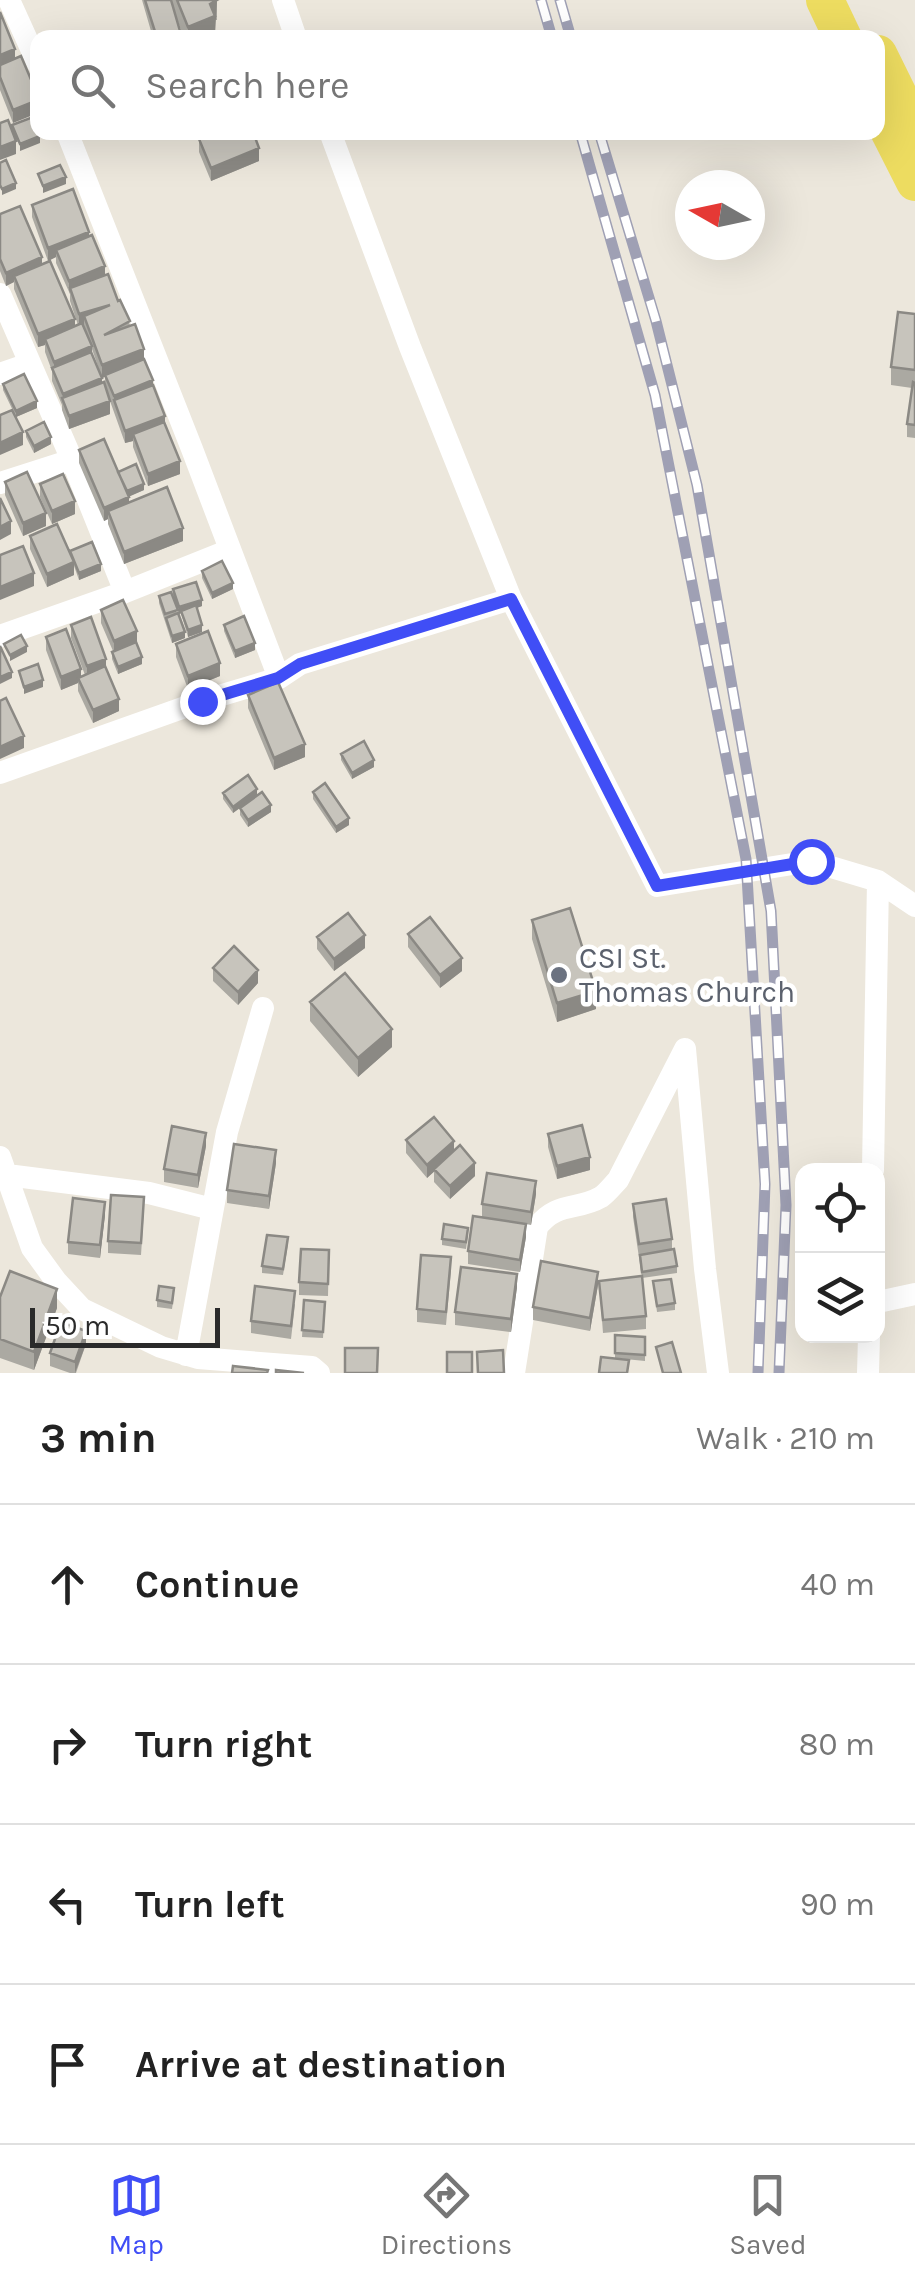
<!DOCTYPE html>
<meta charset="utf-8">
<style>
body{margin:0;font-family:Karla,sans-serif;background:#f2f2f2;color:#222}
.controls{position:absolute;right:30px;bottom:30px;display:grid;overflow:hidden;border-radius:20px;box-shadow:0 10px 40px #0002}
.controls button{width:90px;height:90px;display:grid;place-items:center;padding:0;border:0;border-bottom:2px solid #e0e0e0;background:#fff;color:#222;font:50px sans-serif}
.compass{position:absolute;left:675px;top:170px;width:90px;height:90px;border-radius:50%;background:#fff;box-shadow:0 10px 40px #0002;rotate:279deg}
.scale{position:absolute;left:30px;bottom:25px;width:190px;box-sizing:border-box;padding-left:10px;border:5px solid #2a2a2a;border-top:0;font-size:28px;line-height:35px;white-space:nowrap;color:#2a2a2a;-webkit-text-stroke:8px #fff;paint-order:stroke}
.stop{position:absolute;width:30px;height:30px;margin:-22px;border:8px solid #404ef6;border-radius:50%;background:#fff}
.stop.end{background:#404ef6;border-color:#fff;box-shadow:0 2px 10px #0008}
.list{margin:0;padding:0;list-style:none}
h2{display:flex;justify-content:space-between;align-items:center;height:130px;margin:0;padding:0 40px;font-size:42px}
h2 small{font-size:32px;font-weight:400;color:#767676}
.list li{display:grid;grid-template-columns:65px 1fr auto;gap:30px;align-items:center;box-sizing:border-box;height:160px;padding:0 40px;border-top:2px solid #e0e0e0}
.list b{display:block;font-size:38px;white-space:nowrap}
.list em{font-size:32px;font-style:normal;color:#767676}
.icon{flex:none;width:55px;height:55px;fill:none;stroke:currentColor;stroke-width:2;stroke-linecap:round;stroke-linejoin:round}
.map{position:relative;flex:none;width:915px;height:1373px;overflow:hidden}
.search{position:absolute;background:#fff;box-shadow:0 10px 40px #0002;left:30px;right:30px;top:30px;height:110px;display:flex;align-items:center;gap:25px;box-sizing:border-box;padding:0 35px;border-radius:20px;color:#767676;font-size:38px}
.sheet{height:770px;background:#fff}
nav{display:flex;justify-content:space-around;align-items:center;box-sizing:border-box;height:140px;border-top:2px solid #e0e0e0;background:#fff;font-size:28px;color:#767676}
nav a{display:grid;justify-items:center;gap:5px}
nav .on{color:#404ef6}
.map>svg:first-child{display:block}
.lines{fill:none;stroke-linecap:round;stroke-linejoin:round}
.street{stroke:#fff;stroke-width:22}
.primary{stroke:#eddc60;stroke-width:38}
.rail-casing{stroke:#9fa0b4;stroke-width:11}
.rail{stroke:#fff;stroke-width:8;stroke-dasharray:22;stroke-linecap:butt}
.wall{fill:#aba9a2;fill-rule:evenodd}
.shaded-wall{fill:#8b8984}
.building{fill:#c7c4bc;stroke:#8b8984;stroke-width:2.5}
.route{stroke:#404ef6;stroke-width:12}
.worship-dot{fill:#6b7280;stroke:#fff;stroke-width:4}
.labels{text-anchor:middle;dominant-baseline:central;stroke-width:9;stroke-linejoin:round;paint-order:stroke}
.worship-label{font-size:30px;fill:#5b616d;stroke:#fff;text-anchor:start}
</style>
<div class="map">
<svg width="915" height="1373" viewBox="0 0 915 1373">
<rect width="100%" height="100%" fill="#ece7dc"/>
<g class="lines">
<path class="street" d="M9,0l29,64
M283,0l13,38
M67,132l125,317 87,229
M330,132l80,215 101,252 146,287 154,-25 67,20 37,25
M0,294l72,166 53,132
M0,374l29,-10
M0,483l72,-23
M0,636l125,-44 105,-42
M0,773l202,-72 77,-23 21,-14 211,-65
M685,1049l20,220 13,104
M0,1157l32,91 24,33 26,28 79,38 37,11 114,9 7,6
M873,1170l5,-289
M7,1175l142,18 63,16
M878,1302l37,-8
M186,1355l41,-223 36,-124
M514,1373l23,-146c20,-26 40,-16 64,-30 6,-4 12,-12 17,-17l67,-131
M868,1373l1,-37"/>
<path class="primary" d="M825,0l18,38
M878,54l37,75
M878,109l37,73"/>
<defs>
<path id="rail" d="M541,0l11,38
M560,0l11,38
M580,132l75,263 91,464 19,325 -7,189
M599,132l57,189 41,164 74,426 15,294 -7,168"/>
</defs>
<use href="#rail" class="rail-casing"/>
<use href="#rail" class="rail"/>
</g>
<path class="wall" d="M142,0h75v20h-2v15l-6,3h-25l-10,-27 8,27h-29z
M0,12l15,37 -2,74 -13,-33z
M199,139l60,22 -48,20 -12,-29z
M32,205l57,31 16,39 25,50 14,34 36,115 -32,12 -15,-39v-6l-8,2 -15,-42v13l-41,15 -7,-19v-5l-10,-24v-10l-7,-19v-7l-7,2 -24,-58v-7l-8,4 -6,-15v-57l42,51 33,61 3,-1 -8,-24v-7l-14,-31v-6l-8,4 -16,-44zM92,349l10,29 3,-1v9l-3,-3 -10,-29z
M915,314v124l-8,-1v-13l5,-36 -21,-3v-18z
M3,384l34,24 -21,9 -13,-27z
M26,431l25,13 -17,9 -8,-16z
M79,450l39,22 26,18 -15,6v6l54,39 -59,23 -16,-40v-5l-4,2 -25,-58z
M5,482l41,44 -23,10 -18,-41z
M40,484l35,30 -23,10 -12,-27z
M30,536l40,18 31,17 -22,9 -5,-14v9l-27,12 -17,-38z
M202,571l31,18 -21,10 -10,-21z
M173,589l29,17 -5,2 5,24 -14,5 -7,-24 -2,1 -6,-19z
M159,596l19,18 7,24 -13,5 -13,-40z
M101,610l35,34 6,20 -24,10 -6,-15v-7l1,-1 -12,-28z
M71,625l35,45 13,41 -26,12 -15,-32v-8l-17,7 -15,-40v-13l35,40 4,-2 -14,-37z
M224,625l31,25 -20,8 -11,-27z
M176,644l44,32 -32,13 -12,-32z
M248,695l57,62 -31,13 -26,-62z
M341,754l33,13 -22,12 -11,-19z
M313,792l36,33 -13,8 -23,-34z
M223,793l48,19 -23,15 -8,-12v-7l-7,5 -10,-14z
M532,920l64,89 -39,13 -25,-83z
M408,934l54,37 -22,17 -32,-41z
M317,937l48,11 -31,23 -17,-22z
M213,968l45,15 -20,22 -25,-24z
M310,1002l82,45 -34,30 -48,-56z
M548,1134l42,36 -33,9 -9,-32z
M406,1140l48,10 21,26 -25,23 -16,-17v-11l-7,7 -21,-25z
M206,1146l-8,42 -34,-6v-13z
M276,1163l-7,46 -42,-6v-13z
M536,1194l-5,31 -5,-1v13l-6,35 -52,-8v-13l14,-34v-13z
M633,1204l39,35v10l5,17v7l-35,5 -9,-61z
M144,1210l-3,45 -33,-2v-12z
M105,1215l-5,43 -32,-4v-12z
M468,1234l-2,15 -24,-4v-6z
M288,1244l-5,31 -21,-2v-7z
M329,1250l-1,46 -29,-1v-13z
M451,1270l-5,55 -29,-3v-13z
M599,1281l47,35v13l-43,4z
M653,1281l22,22v7l-18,2z
M598,1285l-8,46 -57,-11v-13z
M517,1287l-6,45 -56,-7v-13z
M174,1295l-2,14 -15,-2v-7z
M0,1297l57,11 -23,62 -34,-12z
M304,1300l21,2 -2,36 -21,-1z
M295,1304l-4,35 -40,-6v-12z
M615,1335l30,2v24l-30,-3z
M86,1344l-10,29h-6l-20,-7v-13z"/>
<path class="shaded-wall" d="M217,1l-2,34 -6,3h-21v-11l22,-23z
M15,49v13l-15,6v-13z
M38,100v13l-25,10v-13z
M40,136v7l-20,8v-7z
M16,141v13l-16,6v-13z
M259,148v13l-48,20v-13z
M66,177v7l-23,9v-7z
M16,183v6l-14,6v-6z
M89,232v13l-33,5v7l-8,4v-13z
M42,257v13l-28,6v6l-8,4v-13z
M105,266v13l-35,9 -1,6v-13z
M110,305l-26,11v9l-5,2v-13z
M75,319v13l-30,7v6l-7,2v-13z
M92,346v13l-38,12v-9z
M144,349v13l-42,16v-13z
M102,378v13l-39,9v-6z
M153,380v13l-39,7v-4z
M37,401v7l-21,9v-6z
M110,401v13l-41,15v-13z
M165,416v12l-32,6v7l-8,2v-12z
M23,432v13l-23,10v-12z
M51,437v7l-17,9v-7z
M180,461v13l-32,12v-12z
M144,484v6l-18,8v-7z
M129,497v13l-21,1v8l-4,2v-13z
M75,501v13l-23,10v-13z
M46,513v13l-23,10v-13z
M11,521v13l-11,6v-13z
M183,528v13l-59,23v-12z
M74,562v13l-27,12v-13z
M101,564v7l-22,9v-7z
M34,573v13l-34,14v-13z
M233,583v6l-21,10v-6z
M202,600v6l-23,8v-7z
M202,625v7l-14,5v-7z
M137,631v13l-23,10v-13z
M185,632v6l-13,5v-7z
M255,643v7l-20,8v-7z
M27,646v6l-17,9v-6z
M142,657v7l-24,10v-7z
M106,659v13l-19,7v-13z
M220,663v13l-32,13v-13z
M81,669v13l-3,-4v5l-17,7v-13z
M12,672v6l-12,6v-7z
M43,680v7l-19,7v-7z
M119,699v12l-26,12v-13z
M24,736v12l-24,11v-12z
M305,744v13l-31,13v-12z
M374,760v7l-22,12v-6z
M257,789v6l-24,18v-6z
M271,805v7l-23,15v-7z
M349,818v7l-13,8v-6z
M365,935v13l-31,23v-12z
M462,958v13l-22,17v-13z
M258,970v13l-20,22v-13z
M596,991v18l-39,13v-19z
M392,1029v18l-34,30v-19z
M206,1133v13l-8,42v-13z
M454,1141v13l-27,24v-13z
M276,1150v13l-7,46v-13z
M590,1157v13l-33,9v-13z
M475,1163v13l-25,23v-13z
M536,1181v13l-5,31v-13z
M105,1202v13l-5,43v-13z
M526,1224v13l-6,35v-12z
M598,1272v13l-8,46v-13z
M517,1274v13l-6,45v-13z
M57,1289v19l-23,62v-18z
M86,1331v13l-11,29v-11z"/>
<path class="building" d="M145,0h26l11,38h-25z
M177,0h40l-7,4 5,12 -27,11z
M0,12l15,37 -15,6z
M21,56l17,40v4l-25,10 -13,-33v-12z
M33,117l7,19 -20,8 -8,-19z
M8,120l8,21 -16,6v-24z
M215,132h38l6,16 -48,20 -12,-29z
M6,160l10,23 -14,6 -2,-4v-22z
M60,165l6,12 -23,9 -5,-12z
M73,189l16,43 -41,16 -16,-43z
M20,206l22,51 -36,16 -6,-14v-45z
M92,235l13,31 -36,15 -13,-31z
M50,261l25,58 -37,15 -24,-58z
M108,274l10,27 2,-1 10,21 -26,14 31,-11 9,25 -42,16 -18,-49 26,-11 -31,9 -9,-26z
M898,312l17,2v56l-24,-3z
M82,323l10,23 -38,16 -9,-23z
M91,352l11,26 -39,16 -11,-26z
M144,359l9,21 -39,16 -9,-21z
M24,374l13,27 -21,10 -13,-27z
M104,382l6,19 -41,15 -7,-18z
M913,382l2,1v42l-8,-1z
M153,385l12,31 -40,15 -11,-31z
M12,410l11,22 -23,11v-28z
M44,422l7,15 -17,9 -8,-15z
M164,422l16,39 -32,13 -15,-40z
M104,439l25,58 -25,11 -25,-58z
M136,464l8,20 -17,7 -9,-19z
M27,472l19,41 -23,10 -18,-41z
M63,474l12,27 -23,10 -12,-27z
M167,487l16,41 -59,24 -16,-41z
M0,498l11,23 -11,6z
M57,524l17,38 -27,12 -17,-38z
M92,542l9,22 -22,9 -9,-22z
M23,546l11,27 -34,14v-32z
M222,561l11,22 -21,10 -10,-22z
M196,582l6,18 -23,7 -6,-18z
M171,592l7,18 -13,4 -6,-18z
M123,600l14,31 -23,10 -13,-31z
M196,605l6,20 -14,5 -7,-19z
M178,613l7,19 -13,4 -6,-18z
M244,616l11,27 -20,8 -11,-26z
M91,617l15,42 -19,7 -16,-41z
M66,629l15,40 -20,8 -15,-40z
M208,631l12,32 -32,13 -12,-32z
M21,635l6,11 -17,9 -6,-11z
M136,642l6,15 -24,10 -6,-15z
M0,646l12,26 -12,5z
M38,664l5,16 -19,7 -5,-16z
M105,666l14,33 -26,11 -15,-32z
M278,682l27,62 -31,14 -26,-63z
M6,698l18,38 -24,11v-46z
M364,741l10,19 -22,13 -11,-19z
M248,775l9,14 -24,18 -10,-14z
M325,783l24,35 -13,9 -23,-35z
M262,792l9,13 -23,15 -8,-12z
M570,908l26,83 -39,12 -25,-83z
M348,913l17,22 -31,24 -17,-22z
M430,917l32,41 -22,17 -32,-41z
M234,946l24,24 -20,22 -25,-24z
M345,973l47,56 -34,29 -48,-56z
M434,1117l20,24 -27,24 -21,-25z
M582,1125l8,32 -33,9 -9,-32z
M172,1126l34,7 -8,42 -34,-6z
M234,1144l42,6 -7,46 -42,-6z
M460,1145l15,18 -25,23 -16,-17z
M487,1173l49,8 -5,31 -49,-8z
M111,1195l33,2 -3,46 -33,-2z
M73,1198l32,4 -5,43 -32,-3z
M666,1199l6,40 -33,5 -6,-40z
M473,1216l53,8 -6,36 -52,-9z
M444,1224l24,4 -2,14 -24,-3z
M267,1235l21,2 -5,32 -21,-3z
M301,1249l28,1 -1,34 -29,-2z
M674,1249l3,17 -35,6 -2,-17z
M421,1255l30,2 -5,55 -29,-3z
M541,1261l57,11 -8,46 -57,-11z
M461,1267l56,7 -6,45 -56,-7z
M10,1271l47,18 -23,63 -34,-13v-42z
M642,1276l4,40 -43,4 -4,-39z
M671,1279l4,24 -18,3 -4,-25z
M159,1286l15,2 -2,15 -15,-3z
M255,1286l40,5 -4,35 -40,-5z
M304,1300l21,2 -2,30 -21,-2z
M61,1322l25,9 -11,31 -25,-9z
M615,1335l30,2v18l-30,-2z
M672,1342l9,31h-18l-7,-26z
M345,1348h33l-1,25h-32z
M503,1350l1,23h-26l-1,-21z
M447,1352h25v21h-25z
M601,1357l28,3 -2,13h-28z
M233,1366l35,4 -1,3h-35z
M276,1370l28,3h-28z"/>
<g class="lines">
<path class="route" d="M202,701l76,-23 22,-14 211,-65 146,287 154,-25"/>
</g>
<circle class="worship-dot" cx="559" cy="975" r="10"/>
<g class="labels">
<g class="worship-label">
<text x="579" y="958">CSI St.<tspan x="579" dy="34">Thomas Church</tspan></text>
</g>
</g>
</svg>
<div class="controls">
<button><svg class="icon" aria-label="locate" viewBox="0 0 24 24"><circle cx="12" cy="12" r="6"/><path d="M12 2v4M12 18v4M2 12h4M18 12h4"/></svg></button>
<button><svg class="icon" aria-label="layers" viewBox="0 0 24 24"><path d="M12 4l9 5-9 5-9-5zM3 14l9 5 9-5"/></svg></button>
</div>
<svg class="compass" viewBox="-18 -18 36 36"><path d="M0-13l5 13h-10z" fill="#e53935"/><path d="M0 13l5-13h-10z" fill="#767676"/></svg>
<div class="scale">50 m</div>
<div class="stop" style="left:811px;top:861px"></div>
<div class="stop end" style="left:202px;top:701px"></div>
<div class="search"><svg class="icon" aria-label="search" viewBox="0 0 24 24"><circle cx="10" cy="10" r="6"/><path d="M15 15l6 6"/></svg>Search here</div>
</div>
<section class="sheet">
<h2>3 min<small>Walk · 210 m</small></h2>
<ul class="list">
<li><svg class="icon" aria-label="ahead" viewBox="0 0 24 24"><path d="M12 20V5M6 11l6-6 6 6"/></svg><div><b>Continue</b></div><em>40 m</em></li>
<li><svg class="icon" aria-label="right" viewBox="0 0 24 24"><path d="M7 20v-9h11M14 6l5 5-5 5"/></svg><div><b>Turn right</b></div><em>80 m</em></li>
<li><svg class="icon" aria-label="left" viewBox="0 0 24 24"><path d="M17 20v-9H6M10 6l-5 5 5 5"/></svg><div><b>Turn left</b></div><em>90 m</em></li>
<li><svg class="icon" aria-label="arrive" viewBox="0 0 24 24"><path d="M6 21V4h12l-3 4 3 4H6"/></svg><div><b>Arrive at destination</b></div></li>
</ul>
</section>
<nav>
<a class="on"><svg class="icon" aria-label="map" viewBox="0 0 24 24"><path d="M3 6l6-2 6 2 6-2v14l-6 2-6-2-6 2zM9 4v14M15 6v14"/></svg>Map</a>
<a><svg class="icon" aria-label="directions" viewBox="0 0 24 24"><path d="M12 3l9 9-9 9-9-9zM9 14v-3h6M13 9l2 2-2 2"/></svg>Directions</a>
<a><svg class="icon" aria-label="saved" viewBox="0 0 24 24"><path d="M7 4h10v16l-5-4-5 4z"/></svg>Saved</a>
</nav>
